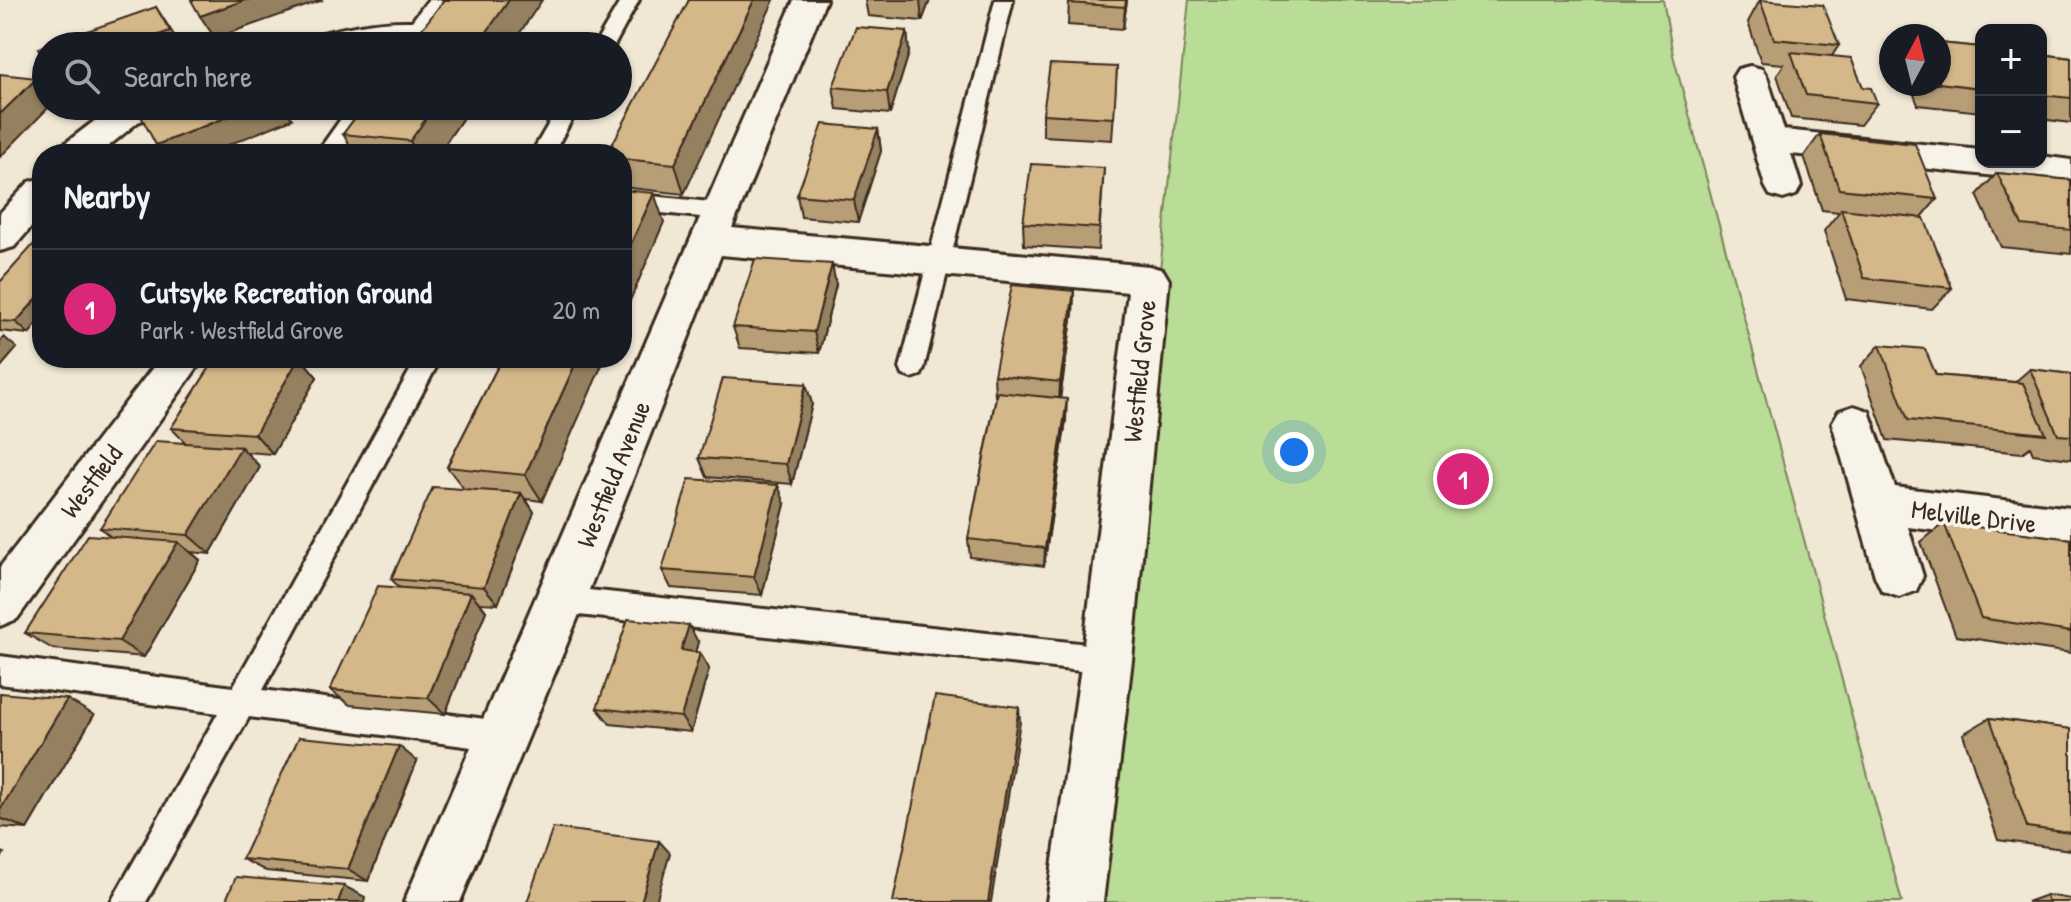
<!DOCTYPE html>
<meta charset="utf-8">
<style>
body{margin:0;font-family:"Patrick Hand",sans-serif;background:#20242c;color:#f1f3f6}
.controls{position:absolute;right:24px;top:24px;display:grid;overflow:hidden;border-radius:16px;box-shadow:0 2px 6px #0004}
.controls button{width:72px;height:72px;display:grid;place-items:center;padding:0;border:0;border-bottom:2px solid #363941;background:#171b24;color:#f1f3f6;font:40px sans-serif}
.compass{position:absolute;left:1879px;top:24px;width:72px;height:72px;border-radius:50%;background:#171b24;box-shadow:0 2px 6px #0004;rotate:7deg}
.you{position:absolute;left:1294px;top:452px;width:28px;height:28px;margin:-20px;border:6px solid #fff;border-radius:50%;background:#1a73e8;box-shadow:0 0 0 12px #1a73e833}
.badge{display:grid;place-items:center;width:52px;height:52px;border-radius:50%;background:#db2777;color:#fff;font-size:26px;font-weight:700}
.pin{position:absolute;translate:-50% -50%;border:4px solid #fff;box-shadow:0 2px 8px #0006}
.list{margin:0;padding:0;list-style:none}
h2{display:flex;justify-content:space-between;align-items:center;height:104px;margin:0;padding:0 32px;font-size:34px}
h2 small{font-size:26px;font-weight:400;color:#9ea1a6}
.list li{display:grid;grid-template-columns:52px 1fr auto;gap:24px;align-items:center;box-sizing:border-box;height:120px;padding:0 32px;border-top:2px solid #363941}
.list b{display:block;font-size:30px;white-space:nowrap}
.list p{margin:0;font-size:26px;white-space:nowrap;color:#9ea1a6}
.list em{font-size:26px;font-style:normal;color:#9ea1a6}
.icon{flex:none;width:44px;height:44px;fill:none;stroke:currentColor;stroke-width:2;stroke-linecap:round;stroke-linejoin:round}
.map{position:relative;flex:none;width:2071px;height:902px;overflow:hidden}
.search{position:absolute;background:#171b24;box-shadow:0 2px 6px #0004;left:32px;top:32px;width:600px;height:88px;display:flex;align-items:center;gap:20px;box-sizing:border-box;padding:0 28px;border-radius:44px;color:#9ea1a6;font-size:30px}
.panel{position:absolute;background:#171b24;box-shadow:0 2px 6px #0004;left:32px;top:144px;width:600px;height:224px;border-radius:32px}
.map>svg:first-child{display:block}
.green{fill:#b9dc96;stroke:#7a835a;stroke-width:2}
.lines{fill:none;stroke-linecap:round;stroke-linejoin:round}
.service-casing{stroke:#3b2a1e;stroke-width:6}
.minor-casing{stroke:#3b2a1e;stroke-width:6}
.service{fill:#f7f3e8;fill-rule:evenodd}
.minor{fill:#f7f3e8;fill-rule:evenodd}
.wall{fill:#b79e76;stroke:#3b2a1e;stroke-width:2}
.shaded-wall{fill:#958160;stroke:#3b2a1e;stroke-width:2}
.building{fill:#d5b889;stroke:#3b2a1e;stroke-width:2}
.labels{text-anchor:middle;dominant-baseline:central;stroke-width:7;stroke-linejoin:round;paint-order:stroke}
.street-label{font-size:26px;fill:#3b2a1e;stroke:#f7f3e8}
</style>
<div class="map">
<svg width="2071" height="902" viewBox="0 0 2071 902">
<rect width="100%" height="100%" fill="#f0e7d5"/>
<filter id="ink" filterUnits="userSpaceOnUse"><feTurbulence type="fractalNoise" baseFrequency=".0125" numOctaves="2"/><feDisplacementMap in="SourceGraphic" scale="16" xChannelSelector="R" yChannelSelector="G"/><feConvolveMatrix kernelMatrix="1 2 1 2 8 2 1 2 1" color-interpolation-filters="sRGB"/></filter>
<g filter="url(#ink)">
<path class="green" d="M1189,0h474l10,55 229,847h-810z"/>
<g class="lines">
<defs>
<path id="service" d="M621,0h18l-25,46h-20z
M995,0h18l-89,368 -3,7 -9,3 -9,-3 -3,-7z
M559,106h20l-26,48h-22z
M622,193l98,10 8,3 3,5 -3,5 -8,3 -98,-10z
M417,358h24l-178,332 238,31 11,5 4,10 -4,10 -11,5 -252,-34 -103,185h-35l107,-189 -218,-29v-28l233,31z
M561,587l546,59 10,4 5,10 -5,10 -10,4 -546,-61 -10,-4 -4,-9 4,-9z"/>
<path id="minor" d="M428,0h32l-32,46h-34l4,-5 -47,5h-55l5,-7c37,-11 73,-19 111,-18z
M794,0h32l-94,228 417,38 14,4 6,10 -37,380 -29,242h-56l35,-242 46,-368 -407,-37 -136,345 -125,302h-56z
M1750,66l12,3 5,8 17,53 197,20v12h60v-6l30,4v24l-280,-30 10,32 -5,9 -13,4 -13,-4 -5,-9 -32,-109 5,-8z
M114,106h50l-5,8 -21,8 -39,32h-41l5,-9z
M350,106h35l-32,48h-37z
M42,178v37l-28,32 -14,4v-38l29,-31z
M160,358h44l-187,261 -17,7v-59z
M1854,406l15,5 26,76 176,21v40l-163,-21 15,49 -7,15 -17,6 -17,-6 -7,-15 -43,-153 7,-12z"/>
</defs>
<use href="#service" class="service-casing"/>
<use href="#minor" class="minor-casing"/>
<use href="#service" class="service"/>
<use href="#minor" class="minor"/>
</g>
<path class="wall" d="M689,0l-5,194 -62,-7v-33z
M865,0h65l-8,21 -54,-5z
M1069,0h58l-4,29 -55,-4z
M1760,0l79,45 -7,11 45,47 -17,22 -69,-7 -14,-43 7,-11 -23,-2 -13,-40z
M907,31l2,22 -19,61 -53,-5 -4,-22z
M1939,43l42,4v65l-63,-7 -8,-21h29z
M2041,54l30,4v65l-30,-4z
M1117,67l-5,73 -69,-4v-22z
M364,106h107l-33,48h-83l-12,-20z
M878,129l3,22 -23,71 -57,-5 -4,-22z
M1820,134l117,65 -15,18 30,71 -20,21 -86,-10 -22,-68 15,-19 -17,-2 -18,-54z
M1104,168l-6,82 -74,-5 -1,-22z
M1997,173l74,7v74l-70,-7 -24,-52z
M0,282l29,52 -29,-3z
M836,285l-17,68 -79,-5 -7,-21z
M1074,291l-1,22 -13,86 6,21 -22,146 -74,-9 -2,-18 28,-143h-1l-1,-21z
M1880,345l56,30 79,7 15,-13 41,5v85l-38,-5 -3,-7 -8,6 -135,-13 -26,-74z
M216,358h85l16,19 -44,77 -27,-2 14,15 -50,87 -19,-2 9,8 -56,97 -91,-8 -28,-16 86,-96 -11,-9 86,-85 -15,-15z
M502,358l40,143 -16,-2 8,13 -36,92 -18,-1 6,8 -41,103 -95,-9 -20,-15 70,-102 -9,-9 73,-90 -17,-22z
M806,384l6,20 -20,80 -85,-7 -8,-19z
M785,504l-23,91 -91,-7 -9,-18z
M1944,523l127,16v114l-115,-17 -35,-94z
M698,642l-3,10 5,1 9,16 -18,63 -81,-8 -13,-16z
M0,693l94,22 -67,114 -27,-2z
M1990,718l81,11v121l-73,-10 -35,-106z
M417,761l-49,120 -102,-10 -24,-12z
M2046,895l25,7h-44z"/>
<path class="shaded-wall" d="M245,0h78l-108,38 -15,-22z
M509,0h33l-31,46h-34z
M754,0h20l-90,194 -9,-30z
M920,0h10l-8,21z
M1126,0h1l-4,29 2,-22z
M156,7l25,39h-53z
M907,31l2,22 -19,61 -3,-22z
M37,78l9,11v17h4l-50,51v-43z
M255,106h29l8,13 -86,35h-43l-7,-9z
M435,106h36l-33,48h-21l-7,-13z
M878,129l3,22 -23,71 -4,-22z
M654,193l10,29 -42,97v-56z
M832,264l4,21 -17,68 -5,-21z
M1074,291l-1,22 -14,90 1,-21z
M42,293v25l-13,16 -13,-12z
M4,337l13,11 -17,20v-26z
M299,358h2l16,19 -44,77 -18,-20z
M578,358h27l-63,143 -17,-26z
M806,384l6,20 -20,80 -6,-20z
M1067,399l-1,21 -22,146 1,-18z
M241,447l19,20 -50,87 -22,-19z
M778,485l7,19 -23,91 -8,-18z
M521,493l13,19 -36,92 -14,-17z
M178,542l22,18 -56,97 -25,-16z
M471,593l15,18 -41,103 -17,-16z
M689,625l9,17 -7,25 -10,-17z
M700,653l9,16 -18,63 -10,-15z
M67,699l27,16 -67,114 -27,-11v-8z
M1019,707l1,15 -29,180h-3z
M399,746l18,15 -49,120 -20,-12z
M659,841l11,12 -14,49h-15z
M0,851l4,2 -4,8z
M344,886l21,11 -1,5h-26z"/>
<path class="building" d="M191,0h54l-45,16z
M444,0h65l-32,46h-68z
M689,0h65l-79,164 -53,-5v-5h-15z
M1069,0h57l-1,7 -56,-4z
M1760,0l63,5 16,40 -65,-6z
M156,7l14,24 -42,15h-82v18l-8,-16z
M856,27l51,4 -20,61 -54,-5z
M1939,43l42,4v41l-42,-5z
M1791,52l60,6 12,29 8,1 6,15 -71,-8z
M2041,54l30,4v40l-30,-3z
M1050,64l67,3 -3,51 -71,-4z
M0,74l37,4 -37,36z
M168,106h87l-99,39 -15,-29z
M364,106h71l-25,35 -67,-7z
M823,124l55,5 -24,71 -57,-5z
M1820,134l95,10 22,55 -98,-10z
M1031,164l73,4 -5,60 -76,-5z
M1997,173l74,7v50l-49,-5z
M622,190l32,3 -32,70z
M1841,209l83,9 28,70 -88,-10z
M42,235v58l-26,29 -16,-1v-39z
M755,259l77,5 -18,68 -81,-5z
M1012,285l62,6 -14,91 -66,-7z
M1880,345l45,4 11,26 87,8 23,51 -138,-14z
M216,358h83l-44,76 -84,-6z
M502,358h76l-53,117 -78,-8z
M2030,369l41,5v62l-13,-1z
M723,378l83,6 -20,80 -87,-6z
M997,392l70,7 -22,149 -77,-9z
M156,441l85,6 -53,88 -88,-7z
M689,479l89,6 -24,92 -92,-7z
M433,487l88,6 -37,94 -93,-8z
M1944,523l127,16v93l-90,-14z
M88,535l90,7 -59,99 -94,-8z
M378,586l93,7 -43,105 -98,-8z
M628,619l61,6 -8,25 19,3 -19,64 -84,-9z
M0,693l67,6 -67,111z
M935,696l84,11 -31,195h-95z
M1990,718l81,11v104l-44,-6z
M299,737l100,9 -51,123 -106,-10z
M553,828l106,13 -18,61h-114z
M236,877l108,9 -6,16h-113z
M2046,895l25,4v3h-23z"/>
</g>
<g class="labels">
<g class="street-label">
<text transform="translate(1139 371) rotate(-84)">Westfield Grove</text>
<text transform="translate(613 474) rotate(-68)">Westfield Avenue</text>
<text transform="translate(91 481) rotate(-53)">Westfield</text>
<text transform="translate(1974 516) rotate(7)">Melville Drive</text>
</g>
</g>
</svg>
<div class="controls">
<button>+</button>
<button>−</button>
</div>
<svg class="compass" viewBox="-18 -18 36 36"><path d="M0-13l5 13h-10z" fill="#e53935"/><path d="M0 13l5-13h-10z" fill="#9ea1a6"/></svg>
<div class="you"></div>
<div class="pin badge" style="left:1463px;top:479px">1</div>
<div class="search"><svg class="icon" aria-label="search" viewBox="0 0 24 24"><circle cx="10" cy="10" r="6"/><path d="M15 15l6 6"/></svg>Search here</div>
<section class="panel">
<h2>Nearby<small></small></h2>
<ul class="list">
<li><span class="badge">1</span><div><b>Cutsyke Recreation Ground</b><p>Park · Westfield Grove</p></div><em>20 m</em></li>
</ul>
</section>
</div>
